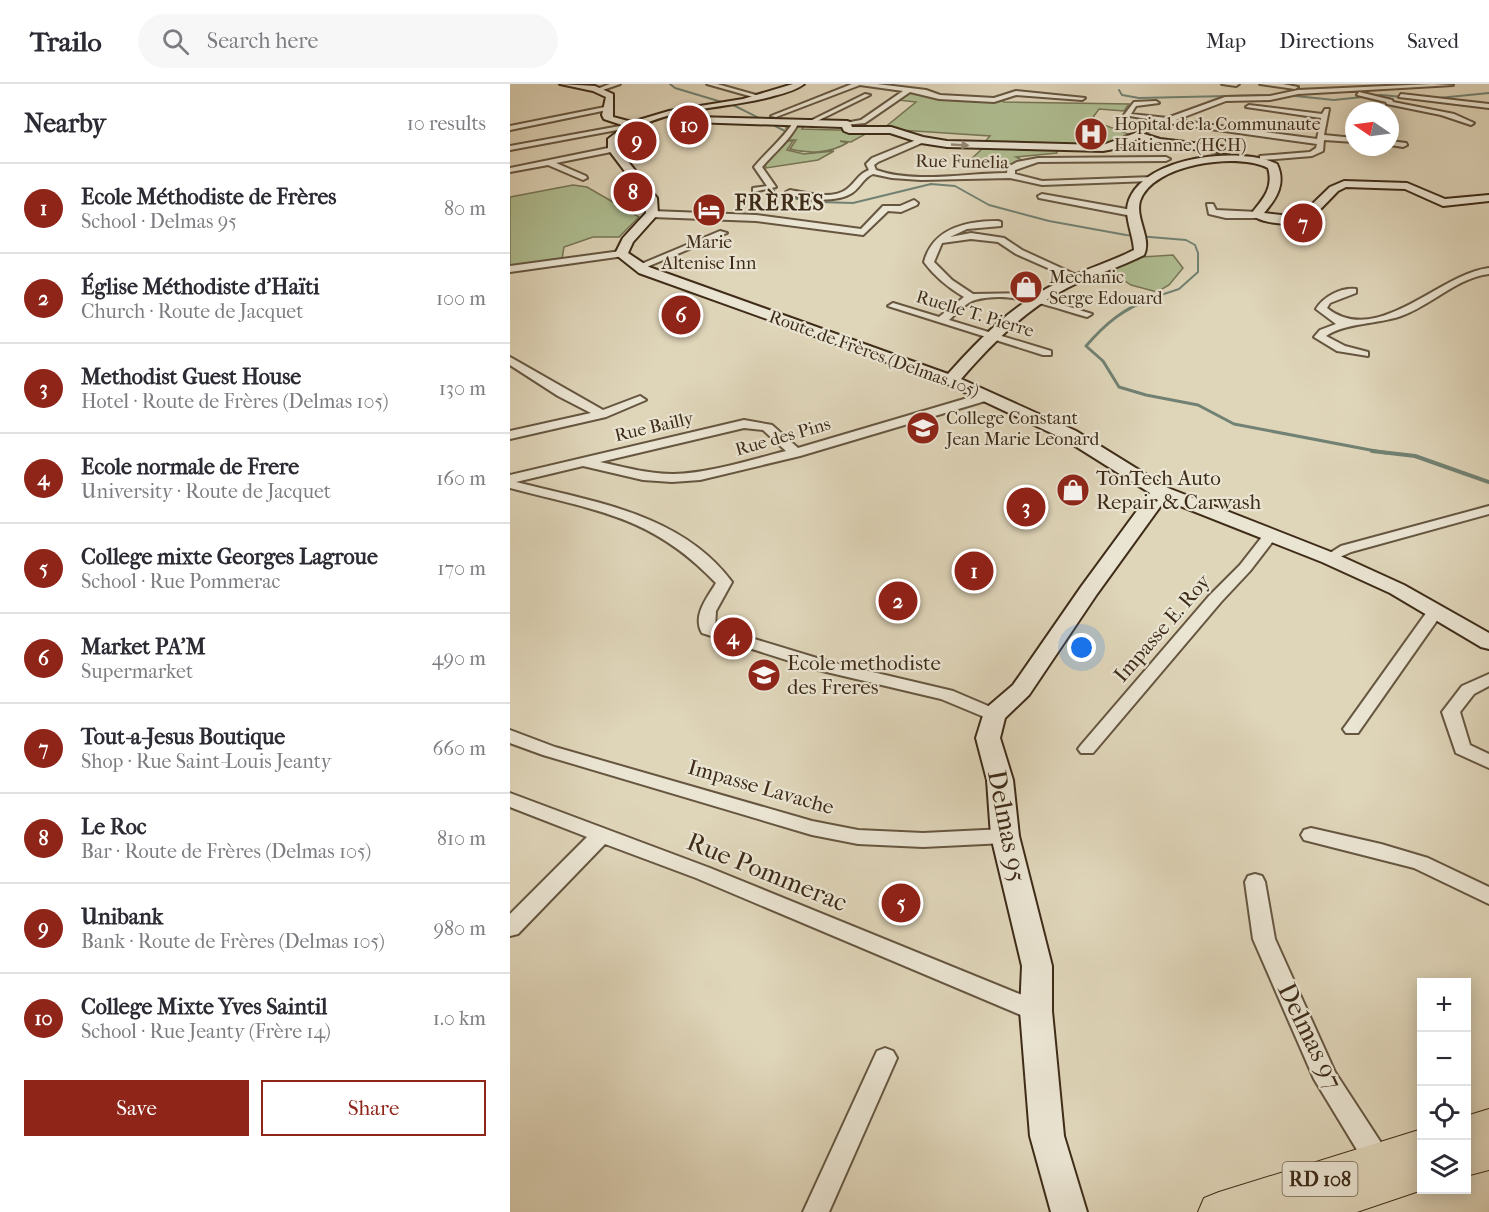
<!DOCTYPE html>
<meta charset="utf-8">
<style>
body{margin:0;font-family:"IM FELL French Canon",serif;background:#f7f7f7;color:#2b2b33}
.controls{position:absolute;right:18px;bottom:18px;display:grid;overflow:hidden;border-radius:0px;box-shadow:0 3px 15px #0003}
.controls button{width:54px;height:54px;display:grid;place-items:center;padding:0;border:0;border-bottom:2px solid #e1e1e2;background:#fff;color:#2b2b33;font:30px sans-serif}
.compass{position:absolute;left:835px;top:18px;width:54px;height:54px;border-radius:50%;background:#fff;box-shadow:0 3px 15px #0003;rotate:283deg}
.you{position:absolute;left:572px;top:564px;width:21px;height:21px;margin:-15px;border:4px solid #fff;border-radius:50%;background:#1a73e8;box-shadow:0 0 0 9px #1a73e833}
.badge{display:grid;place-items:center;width:39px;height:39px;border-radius:50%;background:#8f2418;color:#fff;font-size:20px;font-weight:700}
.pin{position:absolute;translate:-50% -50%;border:3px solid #fff;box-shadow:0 2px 6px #0006}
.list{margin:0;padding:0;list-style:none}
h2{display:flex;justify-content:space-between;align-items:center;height:78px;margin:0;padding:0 24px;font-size:26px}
h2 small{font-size:20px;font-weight:400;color:#7c7c81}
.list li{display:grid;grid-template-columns:39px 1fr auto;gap:18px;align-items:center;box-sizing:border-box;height:90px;padding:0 24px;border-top:2px solid #e1e1e2}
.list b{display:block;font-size:22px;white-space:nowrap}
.list p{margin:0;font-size:20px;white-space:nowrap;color:#7c7c81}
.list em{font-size:20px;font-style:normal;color:#7c7c81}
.actions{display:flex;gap:12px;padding:18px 24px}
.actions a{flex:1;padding:14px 0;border:2px solid #8f2418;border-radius:0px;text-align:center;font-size:21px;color:#8f2418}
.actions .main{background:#8f2418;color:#fff}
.icon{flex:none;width:33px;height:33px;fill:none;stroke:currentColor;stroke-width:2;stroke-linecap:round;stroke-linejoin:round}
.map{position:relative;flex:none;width:979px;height:1128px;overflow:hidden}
header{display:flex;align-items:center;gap:36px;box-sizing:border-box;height:84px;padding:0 30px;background:#fff;border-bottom:2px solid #e1e1e2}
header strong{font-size:28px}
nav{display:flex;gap:33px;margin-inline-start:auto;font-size:21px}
.search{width:420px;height:54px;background:#f7f7f7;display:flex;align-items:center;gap:15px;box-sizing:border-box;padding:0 21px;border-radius:33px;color:#7c7c81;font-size:22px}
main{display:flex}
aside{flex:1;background:#fff}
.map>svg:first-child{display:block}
.green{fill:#afbe92;stroke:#767555;stroke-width:1.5}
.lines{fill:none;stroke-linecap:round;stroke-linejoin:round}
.stream-far2{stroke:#718173;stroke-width:2}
.stream-far1{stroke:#718173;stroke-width:3}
.stream{stroke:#718173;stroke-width:4}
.street-casing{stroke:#665640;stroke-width:4}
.secondary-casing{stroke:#3e2c18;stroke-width:4}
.primary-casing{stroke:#3e2c18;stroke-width:2}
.street{fill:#eae4d2;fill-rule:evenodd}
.secondary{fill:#eae4d2;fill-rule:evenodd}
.primary{fill:#dfd5b9;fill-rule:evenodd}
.oneway{fill:#948875}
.labels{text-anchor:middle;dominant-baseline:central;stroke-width:4.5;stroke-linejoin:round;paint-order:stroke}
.far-poi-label{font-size:18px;fill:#3e2c18;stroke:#eae4d2;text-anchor:start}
.far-street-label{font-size:18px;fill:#3e2c18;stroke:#eae4d2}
.shield{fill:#eae4d2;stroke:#726350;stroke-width:1.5}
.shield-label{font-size:20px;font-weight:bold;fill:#3e2c18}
.poi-label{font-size:21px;fill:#3e2c18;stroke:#eae4d2;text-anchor:start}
.street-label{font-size:21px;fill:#3e2c18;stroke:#eae4d2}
.far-district-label{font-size:22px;font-weight:bold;letter-spacing:1.5px;fill:#3e2c18;stroke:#eae4d2}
.near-street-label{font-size:26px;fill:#3e2c18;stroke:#eae4d2}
</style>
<header>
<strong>Trailo</strong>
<div class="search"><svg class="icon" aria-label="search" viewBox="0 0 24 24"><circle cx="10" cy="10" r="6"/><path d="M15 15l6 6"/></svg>Search here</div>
<nav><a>Map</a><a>Directions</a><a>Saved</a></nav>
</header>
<main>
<aside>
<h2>Nearby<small>10 results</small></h2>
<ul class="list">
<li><span class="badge">1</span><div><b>Ecole Méthodiste de Frères</b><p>School · Delmas 95</p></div><em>80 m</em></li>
<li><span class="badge">2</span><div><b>Église Méthodiste d'Haïti</b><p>Church · Route de Jacquet</p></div><em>100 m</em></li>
<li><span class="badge">3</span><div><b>Methodist Guest House</b><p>Hotel · Route de Frères (Delmas 105)</p></div><em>130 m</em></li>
<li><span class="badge">4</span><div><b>Ecole normale de Frere</b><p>University · Route de Jacquet</p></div><em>160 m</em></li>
<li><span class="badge">5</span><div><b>College mixte Georges Lagroue</b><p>School · Rue Pommerac</p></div><em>170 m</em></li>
<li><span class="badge">6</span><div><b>Market PA'M</b><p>Supermarket</p></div><em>490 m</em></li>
<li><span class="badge">7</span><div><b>Tout-a-Jesus Boutique</b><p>Shop · Rue Saint-Louis Jeanty</p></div><em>660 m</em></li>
<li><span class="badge">8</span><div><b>Le Roc</b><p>Bar · Route de Frères (Delmas 105)</p></div><em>810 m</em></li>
<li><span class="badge">9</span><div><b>Unibank</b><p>Bank · Route de Frères (Delmas 105)</p></div><em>980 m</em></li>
<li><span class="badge">10</span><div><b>College Mixte Yves Saintil</b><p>School · Rue Jeanty (Frère 14)</p></div><em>1.0 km</em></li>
</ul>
<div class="actions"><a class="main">Save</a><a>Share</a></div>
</aside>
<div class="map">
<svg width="979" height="1128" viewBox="0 0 979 1128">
<rect width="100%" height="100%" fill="#dfd5b9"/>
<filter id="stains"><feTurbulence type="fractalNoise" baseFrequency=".00333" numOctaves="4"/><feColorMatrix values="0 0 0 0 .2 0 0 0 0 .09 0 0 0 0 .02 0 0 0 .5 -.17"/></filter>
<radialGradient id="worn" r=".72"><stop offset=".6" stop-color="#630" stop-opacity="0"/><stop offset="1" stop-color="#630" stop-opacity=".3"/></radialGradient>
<path class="green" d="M401,7l28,4 61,4 4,3 125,2 -5,7 -25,-2 -8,11 40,15 -21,11 -128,-1 8,-9 -107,-7 33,-27 -18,-2z
M285,39h11l-4,6 69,2 -20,11 -11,-1 7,2c-16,10 -39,11 -57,6l6,-9h-9l4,-10 -5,-2z
M278,57h5l-6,9 17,4 30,-3 -16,9 -52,8 -1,-5z
M474,63l72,1 1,5 -41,4 14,7 -12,6 -53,-5z
M63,101l14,2 52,30 -20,20h-26l-29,10 -2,12 -52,7v-69z
M663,171l10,13 -14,17 -12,7 -26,-7 -21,-14 32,-14z"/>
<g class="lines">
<path class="stream-far2" d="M160,0l5,4 60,18 52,26 -1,5
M609,6l3,5 17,3 138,-3
M776,11l48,5 47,-5 22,2
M919,15l60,-6
M262,100l4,12 43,6 34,1 78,-19 24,2 34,19 60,16 77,14 60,5 9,5 3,8v19l-19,17 -30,10"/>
<path class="stream-far1" d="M643,214c-29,10 -47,25 -67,48l17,15 16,26 27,8 52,10 36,19 152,29"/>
<path class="stream" d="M862,367l43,5 74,26"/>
<defs>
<path id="street" d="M100,0h10l-23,8 -3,-2z
M197,0h10l46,13 -3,2z
M342,0h25l49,6 14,5 54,3 22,-7 69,7 -3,2 -66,-5 -22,7 -55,-3 -29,-7 -45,31 -20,2v-2l16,-3 42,-29 -43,-6 -84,32 -5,-1z
M712,0h17l-3,2z
M750,0h23l15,3 -3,2z
M921,0l22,1 -155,9 -28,6 -44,1 -50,19 141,19 4,-21 -75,-11 3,-2 73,9 3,-5h4l-5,26 30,3v4l-30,-2 -1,11 -11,5 -49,4h-3v-4l50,-4 6,-4 1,-4 -149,-21 -20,8 -10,6 -4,-2 8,-8 17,-6 -35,-6 10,-13 22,-1 3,2 -23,3 -5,8 36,4 58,-21 45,-1 28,-6z
M849,8l33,8 1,2 61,12 20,9 -3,2 -30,-10 -54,-11 -1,-2 -29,-7z
M355,10l5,1 -57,28 -5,-1z
M891,10l88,10v4l-90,-11z
M100,22l2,3 -102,21v-4z
M284,37l5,1c-8,17 -24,30 -37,45l14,20 -23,5v-4l14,-2 -13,-19c13,-16 30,-29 40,-46z
M121,40l2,3 -123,23v-4z
M411,54l3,4 -46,20 -4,3 2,5c39,14 91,3 131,3l1,-6 9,-5 21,-4 128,-1 4,2 -4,2 -128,1 -23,8v4l27,7 111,-4v4h-3l-108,4 -32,-7 -89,2 -29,-2 -19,-4c-10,4 -12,13 -21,19 -15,10 -51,8 -66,-1l4,-2c16,3 43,10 57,-1 9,-7 11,-15 22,-19l-3,-6 6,-6z
M880,57l16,2 1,2 -4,2 -13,-2z
M103,63l3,4 -60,12 30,13 1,2 -4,2 -35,-15 -38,7v-4z
M532,110l90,16 4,3 -4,3 -93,-18 -1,-2z
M404,116l4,3 -1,2 -16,7 -13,-1 -25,24 -107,-14 -104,-4 -4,-3 4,-3 104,4 105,14 22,-23h17z
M697,120h6l3,6 42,2 4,3 -4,3h-32l-17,-4z
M488,137l3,1v4l-34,3 -17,8 21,-4 33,5 18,12 61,28 -8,2 -59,-26 -18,-12 -27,-3 -29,4 -8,19 18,18 21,14 52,-1 67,21 -5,3c-35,-9 -74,-27 -112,-17 -9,2 -19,14 -26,20l102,31v4h-8l-155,-49 5,-3 46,14 25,-20c-15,-9 -29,-20 -40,-35 9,-34 42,-41 74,-41z
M210,147l7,2 -85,36 -8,-2z
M111,167l3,1v4l-114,16v-6z
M979,184v6c-33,4 -57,31 -88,42 -22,8 -57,7 -75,20l19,10 23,6v4l-31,-5 -23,-14 6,-7 16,-6 -20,-15c7,-12 25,-22 40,-20v4l-26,10 -3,5c50,40 112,-34 162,-40z
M0,273l93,53 37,-14 6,4 -40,17 -96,22v-8l81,-18 -33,-17 -48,-31z
M478,308l6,4 -2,3 -192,57 -100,24 -28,2 -29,-2 -60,-14 -67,16c77,20 165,31 216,100l-16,29 -1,16 115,35 123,29 47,20 3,4 -3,4 -6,2 -53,-22 -123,-29 -116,-37c-10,-17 5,-35 14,-50 -65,-68 -120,-72 -206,-95v-13l234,-55 28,5 26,23zM234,344l19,2 23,21c-37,9 -75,22 -113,23 -25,0 -49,-7 -73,-12z
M979,422v8l-138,38 -22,10 -7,-4 19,-12z
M760,448l7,4 -27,35 -29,31 -128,151h-12l-3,-4 3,-4 128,-149 31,-31 25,-32z
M925,523l8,5 -85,121h-12l-3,-4 3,-4 83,-116z
M979,590v12l-15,8 -14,18 10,33 19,9v14l-33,-15 -14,-41 20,-26z
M0,646l45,17 257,74 46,9 65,3 82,-4 7,2 3,5 -3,5 -7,2 -82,4 -65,-3 -46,-9 -269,-80 -33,-12z
M0,709l200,75 334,136 4,7 -4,7 -8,3 -8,-3 -332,-140 -91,-34 -87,90 -8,2v-22l77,-77 -77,-30z
M801,744l70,16 47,14 61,29v17l-75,-36 -110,-28 -3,-5 3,-5z
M745,790l7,2 3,6 10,57 60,133 54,83 4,9 -4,9 -9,3 -9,-3 -57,-94 -61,-140 -8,-57 3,-6z
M375,964l8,3 4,7 -68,154h-26l74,-161z"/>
<path id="secondary" d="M50,0l35,2 18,8v23l19,5 37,-11 74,-12 50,-15h11c-9,7 -23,10 -34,13 -49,14 -113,8 -153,45l1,7 39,49 1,16 -25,28 -5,11 21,14 299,107c32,-36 66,-70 109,-91 25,-13 52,-20 77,-33 -1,-17 -11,-34 -5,-50 17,-44 111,-54 148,-36 9,19 0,34 -13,49l35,4 31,-30 14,-6 63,2 38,16 44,-4v6l-46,5 -38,-17 -59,-2 -8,4 -32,33 -4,1c-16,-2 -39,0 -51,-11 12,-15 23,-26 17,-46 -30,-16 -116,-4 -128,33 -5,18 12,37 4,54 -25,13 -52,20 -77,33 -42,22 -75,55 -106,91l115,52 92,57 168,66 68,31 85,48v16l-8,-2 -91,-54 -68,-31 -157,-62 -68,94 -68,101 -24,23 -5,20 13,42 6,56 33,130v45l12,125 23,76h-36l-21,-76 -10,-125 2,-45 -31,-130 -4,-56 -11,-42 9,-29 28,-24 68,-98 69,-94 -86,-54 -119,-56 -306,-110 -24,-19 8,-16 23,-25 -1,-15 -37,-49v-10l17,-13 -21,-7 -2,-4 4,-18 -13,-6z
M184,33l153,4 3,1 2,5h39l32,10 24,4 156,4 35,-13 22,7 67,8 5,3 -5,3 -68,-8 -20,-7 -20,10 -16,3 -156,-4 -26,-4 -31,-10h-41l-5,-2 -2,-4 -151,-5v-4z"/>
<path id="primary" d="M979,1025v61l-23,6v-60z
M912,1045v61l-65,22h-159l6,-14 15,-6z"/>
</defs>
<use href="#street" class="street-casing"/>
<use href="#secondary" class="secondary-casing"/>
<use href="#primary" class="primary-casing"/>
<use href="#street" class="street"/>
<use href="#secondary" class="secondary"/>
<use href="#primary" class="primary"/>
</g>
<defs><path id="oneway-solid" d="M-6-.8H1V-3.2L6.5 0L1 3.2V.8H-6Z" transform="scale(1.5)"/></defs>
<use class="oneway" href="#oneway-solid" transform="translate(450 61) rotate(3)"/>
<defs>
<symbol id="hospital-disc" viewBox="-11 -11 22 22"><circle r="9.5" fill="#8f2418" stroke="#eae4d2"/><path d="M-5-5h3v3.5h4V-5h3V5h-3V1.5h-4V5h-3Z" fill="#fff"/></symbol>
<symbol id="hotel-disc" viewBox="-11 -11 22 22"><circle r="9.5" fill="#8f2418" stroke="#eae4d2"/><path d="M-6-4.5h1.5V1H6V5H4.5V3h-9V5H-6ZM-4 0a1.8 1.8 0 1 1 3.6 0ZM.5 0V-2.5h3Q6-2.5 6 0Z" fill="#fff"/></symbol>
<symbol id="shop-disc" viewBox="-11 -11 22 22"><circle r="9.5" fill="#8f2418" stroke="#eae4d2"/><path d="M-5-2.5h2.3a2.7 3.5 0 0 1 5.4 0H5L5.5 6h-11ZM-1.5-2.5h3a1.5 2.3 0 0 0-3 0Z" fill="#fff"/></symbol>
<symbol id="school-disc" viewBox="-11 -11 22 22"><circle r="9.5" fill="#8f2418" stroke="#eae4d2"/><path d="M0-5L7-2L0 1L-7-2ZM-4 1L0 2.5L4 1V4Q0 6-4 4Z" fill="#fff"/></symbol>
</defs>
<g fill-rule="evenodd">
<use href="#hospital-disc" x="562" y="31" width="38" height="38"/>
<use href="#hotel-disc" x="180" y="107" width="38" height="38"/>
<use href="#shop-disc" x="497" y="184" width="38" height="38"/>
<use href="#school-disc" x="394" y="325" width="38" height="38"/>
<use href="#shop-disc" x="544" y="387" width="38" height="38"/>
<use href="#school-disc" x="235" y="572" width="38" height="38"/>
</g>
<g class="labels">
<g class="far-poi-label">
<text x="604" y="40">Hopital de la Communaute<tspan x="604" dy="21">Haitienne (HCH)</tspan></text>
<text x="199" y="158" text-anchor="middle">Marie<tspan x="199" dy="21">Altenise Inn</tspan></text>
<text x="539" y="193">Mechanic<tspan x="539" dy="21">Serge Edouard</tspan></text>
<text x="436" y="334">College Constant<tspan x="436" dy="21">Jean Marie Leonard</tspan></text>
</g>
<g class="far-street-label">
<text transform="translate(452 78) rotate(1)">Rue Funelia</text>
<text transform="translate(465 230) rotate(17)">Ruelle T. Pierre</text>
<text transform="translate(364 270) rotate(20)">Route de Frères (Delmas 105)</text>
<text transform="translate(144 343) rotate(-13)">Rue Bailly</text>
<text transform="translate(273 353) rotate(-16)">Rue des Pins</text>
</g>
<rect class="shield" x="772.5" y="1078" width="75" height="34" rx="4.5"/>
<g class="shield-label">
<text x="810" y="1095">RD 108</text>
</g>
<g class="poi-label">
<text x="586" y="394">TonTech Auto<tspan x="586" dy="24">Repair &amp; Carwash</tspan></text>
<text x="277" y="579">Ecole methodiste<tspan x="277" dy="24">des Freres</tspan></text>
</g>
<g class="street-label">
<text transform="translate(652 544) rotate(-49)">Impasse E. Roy</text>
<text transform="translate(251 703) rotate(16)">Impasse Lavache</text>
</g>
<g class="far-district-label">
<text x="270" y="119">FRÈRES</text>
</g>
<g class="near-street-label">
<text transform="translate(497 742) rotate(79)">Delmas 95</text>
<text transform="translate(257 788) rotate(22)">Rue Pommerac</text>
<text transform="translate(800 952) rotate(64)">Delmas 97</text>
</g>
</g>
<rect width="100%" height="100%" filter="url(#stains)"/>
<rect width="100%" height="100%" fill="url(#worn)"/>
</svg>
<div class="controls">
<button>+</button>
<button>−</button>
<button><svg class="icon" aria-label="locate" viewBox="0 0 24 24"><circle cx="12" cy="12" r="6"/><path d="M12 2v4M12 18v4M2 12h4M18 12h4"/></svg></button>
<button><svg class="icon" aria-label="layers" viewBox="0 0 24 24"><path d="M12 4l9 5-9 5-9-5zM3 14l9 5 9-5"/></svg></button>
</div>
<svg class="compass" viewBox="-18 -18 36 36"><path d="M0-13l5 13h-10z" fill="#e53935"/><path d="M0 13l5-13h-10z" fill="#7c7c81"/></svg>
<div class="you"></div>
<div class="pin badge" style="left:464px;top:487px">1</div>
<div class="pin badge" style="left:388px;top:517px">2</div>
<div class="pin badge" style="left:516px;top:423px">3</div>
<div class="pin badge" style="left:223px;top:553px">4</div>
<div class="pin badge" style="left:391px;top:819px">5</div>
<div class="pin badge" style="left:171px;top:231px">6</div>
<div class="pin badge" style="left:793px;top:139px">7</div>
<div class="pin badge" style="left:123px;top:108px">8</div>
<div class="pin badge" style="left:127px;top:57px">9</div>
<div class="pin badge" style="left:179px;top:41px">10</div>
</div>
</main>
